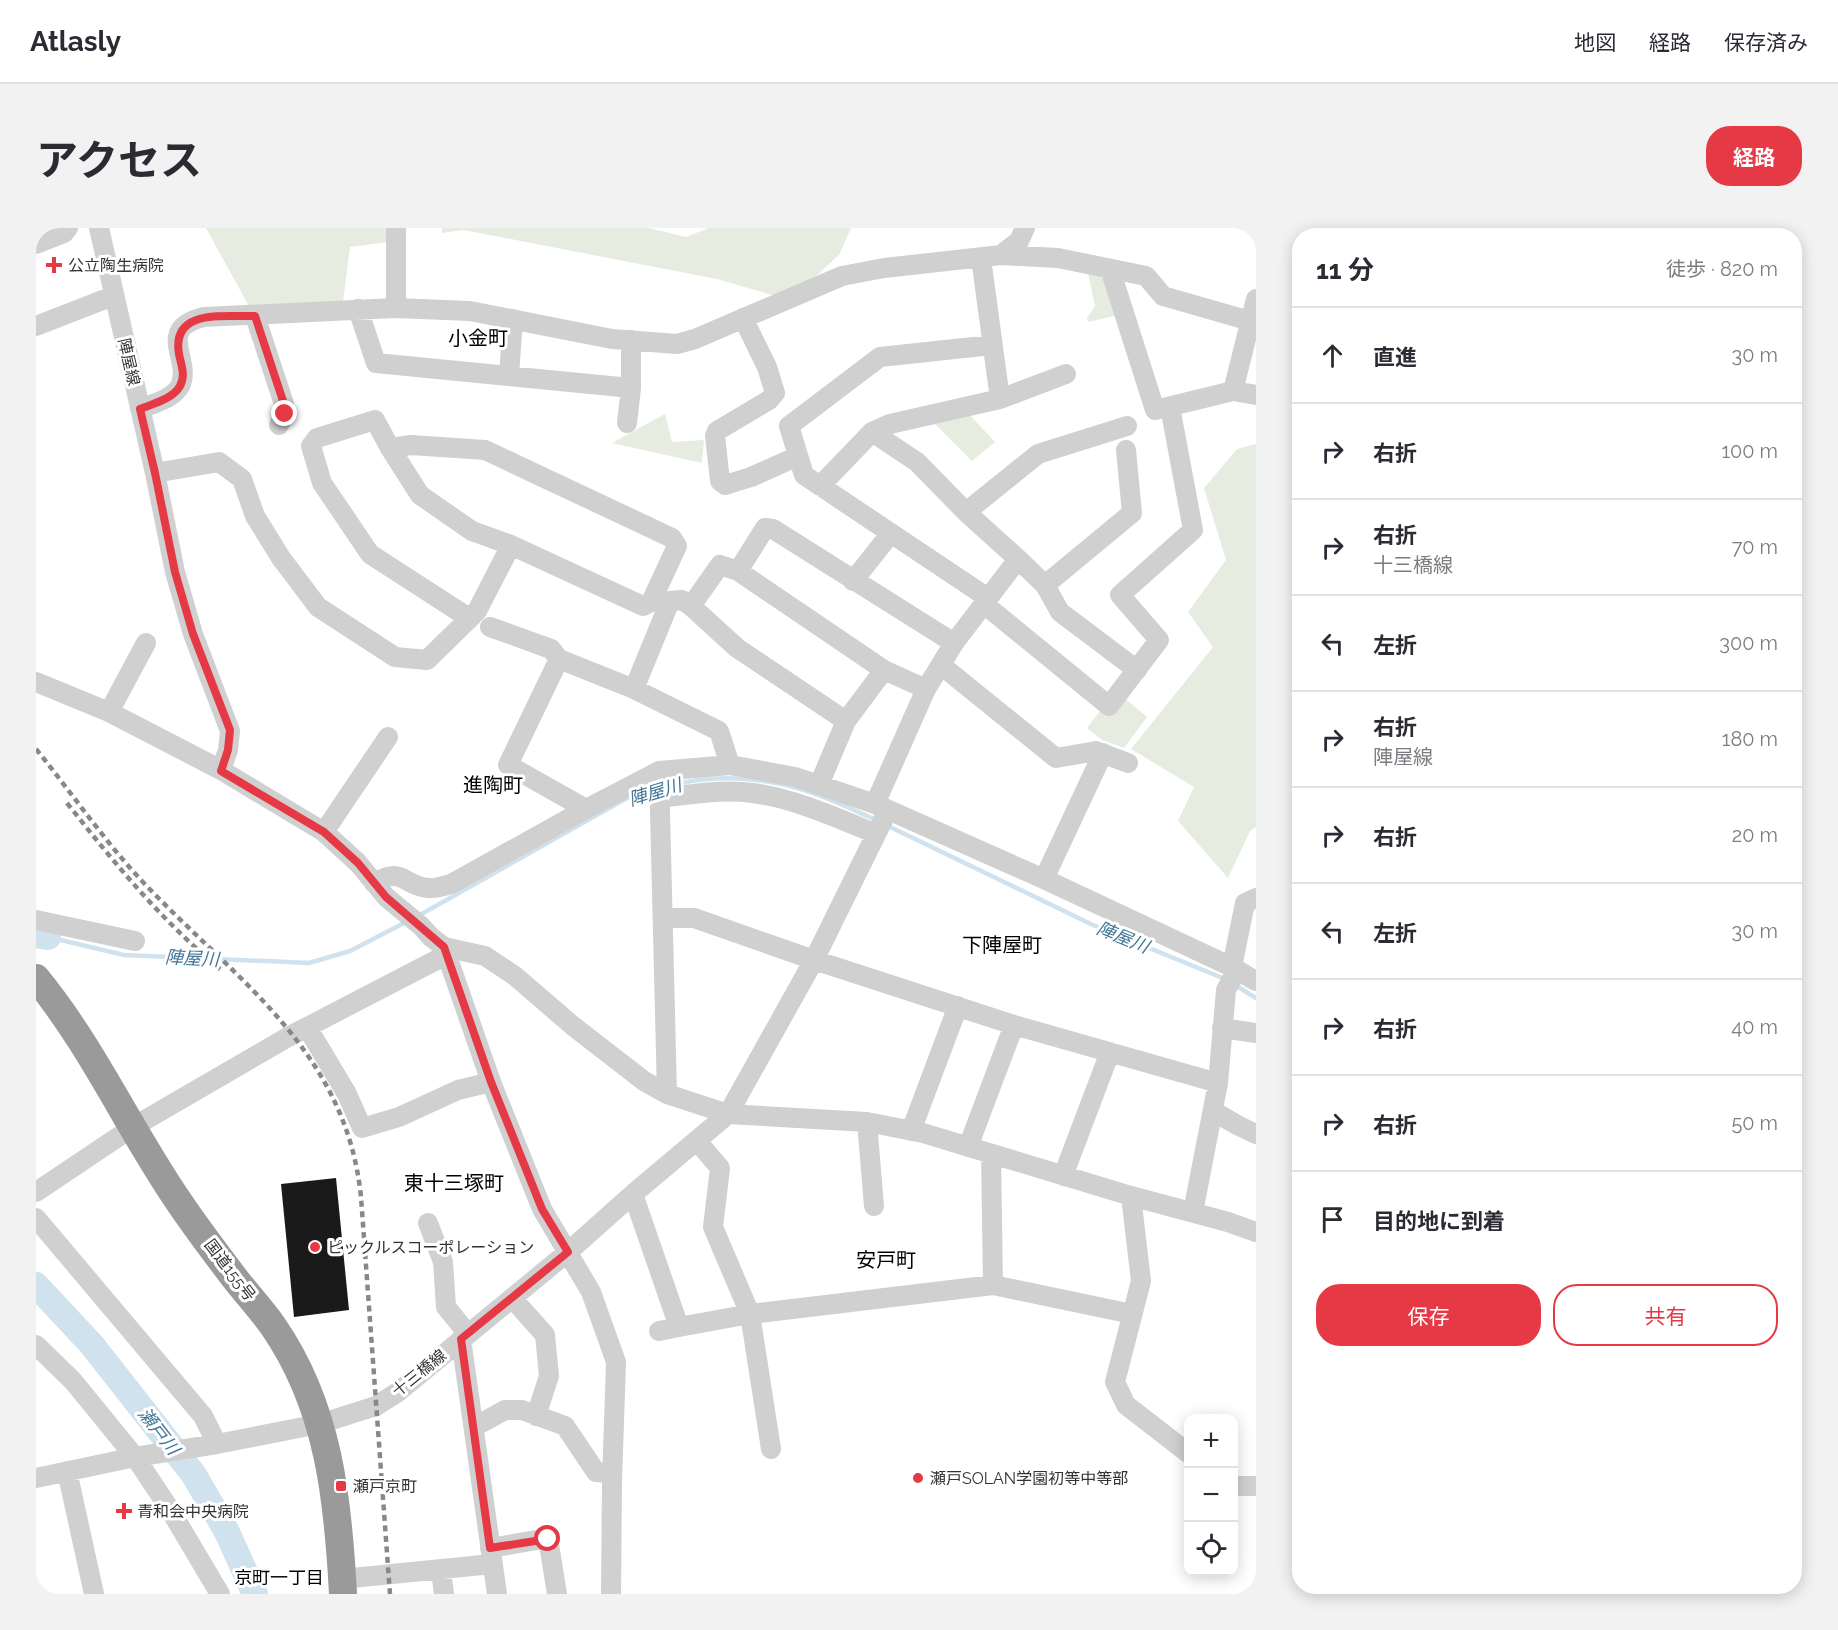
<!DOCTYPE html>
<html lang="ja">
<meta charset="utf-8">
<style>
body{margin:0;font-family:Raleway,"Noto Sans JP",sans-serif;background:#f2f2f3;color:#2b2b33}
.controls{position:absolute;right:18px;bottom:18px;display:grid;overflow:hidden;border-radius:12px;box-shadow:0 3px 15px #0003}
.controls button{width:54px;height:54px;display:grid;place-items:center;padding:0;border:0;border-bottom:2px solid #e1e1e2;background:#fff;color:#2b2b33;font:30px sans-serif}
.stop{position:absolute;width:18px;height:18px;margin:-14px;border:4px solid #e63946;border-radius:50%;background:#fff}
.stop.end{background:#e63946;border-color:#fff;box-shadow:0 2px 6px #0008}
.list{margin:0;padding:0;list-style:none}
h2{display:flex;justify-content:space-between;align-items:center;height:78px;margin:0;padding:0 24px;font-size:26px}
h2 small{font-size:20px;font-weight:400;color:#7c7c81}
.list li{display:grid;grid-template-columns:39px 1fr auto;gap:18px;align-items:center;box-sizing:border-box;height:96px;padding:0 24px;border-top:2px solid #e1e1e2}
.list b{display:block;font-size:22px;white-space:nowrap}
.list p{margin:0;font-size:20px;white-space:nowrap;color:#7c7c81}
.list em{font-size:20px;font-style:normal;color:#7c7c81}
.actions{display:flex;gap:12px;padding:18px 24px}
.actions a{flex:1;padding:14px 0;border:2px solid #e63946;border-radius:24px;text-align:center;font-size:21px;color:#e63946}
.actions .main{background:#e63946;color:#fff}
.icon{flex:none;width:33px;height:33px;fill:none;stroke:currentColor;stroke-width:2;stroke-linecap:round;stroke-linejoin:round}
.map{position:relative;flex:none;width:1220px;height:1366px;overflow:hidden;border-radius:24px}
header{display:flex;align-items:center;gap:36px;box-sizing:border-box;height:84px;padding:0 30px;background:#fff;border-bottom:2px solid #e1e1e2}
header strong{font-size:28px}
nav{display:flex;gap:33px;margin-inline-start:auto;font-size:21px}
.intro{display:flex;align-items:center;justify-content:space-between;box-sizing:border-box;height:144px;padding:0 36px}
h1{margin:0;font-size:42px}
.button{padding:15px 27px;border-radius:24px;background:#e63946;color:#fff;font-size:21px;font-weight:700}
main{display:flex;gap:36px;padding:0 36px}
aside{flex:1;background:#fff;border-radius:24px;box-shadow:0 3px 15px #0003}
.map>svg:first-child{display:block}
.green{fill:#e6ecdf}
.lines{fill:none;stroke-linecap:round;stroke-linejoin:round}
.stream{stroke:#cfe2ee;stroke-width:4.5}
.river{stroke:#cfe2ee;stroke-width:26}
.building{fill:#1a1a1a}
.minor{stroke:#d0d0d0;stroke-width:20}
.highway{stroke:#9a9a9a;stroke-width:28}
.rail{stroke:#888;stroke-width:4.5;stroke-dasharray:6 4.5;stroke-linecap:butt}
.route{stroke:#e63946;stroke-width:8}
.poi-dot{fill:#e63946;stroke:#fff;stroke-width:2}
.labels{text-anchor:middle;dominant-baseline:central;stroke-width:6;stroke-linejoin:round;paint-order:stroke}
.poi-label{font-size:16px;fill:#333;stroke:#fff;text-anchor:start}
.street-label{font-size:16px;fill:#333;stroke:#fff}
.water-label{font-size:18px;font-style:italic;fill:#3f7597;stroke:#fff}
.neighbourhood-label{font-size:18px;fill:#000;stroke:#fff}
.quarter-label{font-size:20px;fill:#000;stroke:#fff}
</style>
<header>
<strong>Atlasly</strong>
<nav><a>地図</a><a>経路</a><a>保存済み</a></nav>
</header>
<div class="intro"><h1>アクセス</h1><a class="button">経路</a></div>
<main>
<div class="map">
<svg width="1220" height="1366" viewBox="0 0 1220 1366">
<rect width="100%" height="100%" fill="#fff"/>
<path class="green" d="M170,0h182v14l-38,5 -7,55 -92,8z
M406,0h207l37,9 23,-9h142l-12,27 -49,45 -73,-21 -253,-49 -22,3z
M1051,40l22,3 10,44 -31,7 -1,-4 8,-12z
M932,185l27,29 -23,19 -40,-40z
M629,186l7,28 32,-2 -2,23 -90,-20z
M1220,216v383l-6,4 -22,47 -50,-57 16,-34 -63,-38 82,-102 -25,-35 38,-52 -22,-72 33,-39z
M1086,468l25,21 -23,31 -22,-8 -15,-12 17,-22z"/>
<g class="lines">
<path class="stream" d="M629,559c49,-15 108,-10 156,9 18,7 37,16 55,24
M850,597l207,100 132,54
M382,688l209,-118 27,-8
M12,709l76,18 185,8 41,-12 58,-30
M1199,757l21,13"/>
<path class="river" d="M0,707l12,2
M0,1057l56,60 102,130 33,57 28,62"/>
</g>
<path class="building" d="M300,950l13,132 -55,7 -13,-133z"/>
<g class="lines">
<path class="minor" d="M63,0l56,245 20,99 18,62 37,97 -2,19 -7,20
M0,16l28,-11 4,-5
M965,27l18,-14 6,-13
M945,30l19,141
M1074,41l45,141 78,-19 23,4
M360,80v-80
M322,81l18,54 255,25
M219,88l29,88 1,10 -6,11
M707,90l24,49 8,26 -6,7 -52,31 -2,5 5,45 5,4 26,-8 47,-21
M0,98l77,-30
M473,148l4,-57
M1197,163l23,-92
M104,181c12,-5 33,-10 40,-23 13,-26 -26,-57 24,-69l192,-9 74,3 142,28 65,5 18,-5 147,-63 42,-8 117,-13 57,3 88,18 17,20 87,25
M591,195l4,-35v-48
M836,204l45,30 49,50
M354,220l21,-3 74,5 187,88 5,8 -26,56 -8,4 -132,-61 -39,-14 -52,-36 -30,-47 -15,-28 -58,18 -6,8 11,37 48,71 99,64
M119,245l64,-11 23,17 13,37 26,42 37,49 77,50 32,3 50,-49 34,-66
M784,258l52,-54 18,-8 110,-25 66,-25
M982,331l27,26 15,27 77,58
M702,343l27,-43 8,1 181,114
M817,353l38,-48
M1009,357l87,-72 -6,-63
M952,370l-184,-123 -15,-49 91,-69 112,-12
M948,376l125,102 50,-66 -39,-45 73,-65 -23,-123
M655,378l46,42 109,73
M454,399l61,22 8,10 75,30
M523,431l-51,106 78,44
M905,437l115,93 40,-7 32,12
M0,454l73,30 112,58 103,62 34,31 28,34 35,29 10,11 13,10 41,9 30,20 58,50 71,55 23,13 61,20 139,8 56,11 208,63 97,26 28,10
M73,484l37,-69
M694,537l-11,-34 -85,-42 36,-88 12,-1 9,6 29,-41 18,6 146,99 42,19
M623,543l8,323
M783,557l27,-64 38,-51
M625,570c30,-4 61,-9 92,-5 43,6 84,25 123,41
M839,576l51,-115 28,-46 64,-84 -52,-47 72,-58 89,-28
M288,604l64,-95
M1008,651l59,-126
M338,655c30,-17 27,2 54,5 7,1 16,-2 23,-4l135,-75 73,-38 71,-6 65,12 80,27 169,75 188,88 24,14
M628,690h30l120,42 200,65 204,58
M0,692l99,21
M408,719l47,135 51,127 49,83 25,70 -4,120 -1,112
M1196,739l13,-64 11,-5
M271,799l40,67 15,34 37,-11 59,-27 33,-8
M1186,800l34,5
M1177,883l26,15 17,8
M831,894l7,84
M875,903l47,-125
M661,913l23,27 -7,59 37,87 21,135
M932,919l46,-122
M955,926l2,131
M1027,948l47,-124
M0,964l97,-65 155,-90 158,-82
M597,966l46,133 71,-13 243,-29 139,29
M1095,968l10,85 -26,101 11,23 62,48
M1157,984l25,-129 8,-93 11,-20
M0,990l167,198 14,28
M392,995l15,39 3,45 22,27
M476,1070l33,37 4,41 -13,40
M623,1103l20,-4
M425,1111l36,255
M0,1117l37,36 62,76 34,51 51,86
M438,1199l31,-17h17l43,16 31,46 16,1
M31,1243l27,123
M0,1250l99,-21 82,-13 102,-20 57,-18 22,-14 170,-140 65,-58 95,-80 86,-154 74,-150
M1198,1258h22
M454,1320l58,-10 9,56
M405,1343l3,23
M306,1351l150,-15"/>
<path class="highway" d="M0,750c56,68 92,149 141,221 18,27 37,52 56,77 13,17 28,33 40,50 56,81 65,173 70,268"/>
<path class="rail" d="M0,521c35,43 67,90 105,131 93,99 205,169 220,317l29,397
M31,575c49,62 93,116 154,167"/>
</g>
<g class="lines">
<path class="route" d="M249,186l-1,-10 -29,-88c-30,1 -84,-8 -76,38 2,11 7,21 1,32 -7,13 -28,18 -40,23l15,64 20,99 18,62 37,96 -2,20 -7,21 103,61 34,31 28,34 58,50 47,135 51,127 26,43 -107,87 29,209 58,-9"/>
</g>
<g class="poi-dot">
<path d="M15 28h6v6h6v6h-6v6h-6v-6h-6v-6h6z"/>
<circle cx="279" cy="1019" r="6"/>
<circle cx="882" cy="1250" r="6"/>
<rect x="299" y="1252" width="12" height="12" rx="3"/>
<path d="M85 1274h6v6h6v6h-6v6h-6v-6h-6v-6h6z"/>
</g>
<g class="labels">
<g class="poi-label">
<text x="32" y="37">公立陶生病院</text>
<text x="291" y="1019">ピックルスコーポレーション</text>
<text x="894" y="1250">瀬戸SOLAN学園初等中等部</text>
<text x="317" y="1258">瀬戸京町</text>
<text x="101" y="1283">青和会中央病院</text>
</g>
<g class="street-label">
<text transform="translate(93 134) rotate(77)">陣屋線</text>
<text transform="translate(194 1042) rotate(53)">国道155号</text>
<text transform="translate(383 1145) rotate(-39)">十三橋線</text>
</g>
<g class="water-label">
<text transform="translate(619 564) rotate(-17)">陣屋川</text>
<text transform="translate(1087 709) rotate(22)">陣屋川</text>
<text transform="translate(156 730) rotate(3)">陣屋川</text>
<text transform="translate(123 1203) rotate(52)">瀬戸川</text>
</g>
<g class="neighbourhood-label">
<text x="243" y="1349">京町一丁目</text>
</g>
<g class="quarter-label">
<text x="442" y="110">小金町</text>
<text x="457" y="557">進陶町</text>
<text x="966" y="717">下陣屋町</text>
<text x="418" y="955">東十三塚町</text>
<text x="850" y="1032">安戸町</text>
</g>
</g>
</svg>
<div class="controls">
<button>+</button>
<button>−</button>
<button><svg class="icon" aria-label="locate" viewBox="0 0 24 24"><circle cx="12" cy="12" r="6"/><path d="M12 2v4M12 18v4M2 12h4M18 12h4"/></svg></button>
</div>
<div class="stop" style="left:512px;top:1311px"></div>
<div class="stop end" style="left:249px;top:186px"></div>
</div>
<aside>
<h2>11 分<small>徒歩 · 820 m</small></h2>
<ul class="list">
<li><svg class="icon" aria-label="ahead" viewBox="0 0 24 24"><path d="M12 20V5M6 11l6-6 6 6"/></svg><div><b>直進</b></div><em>30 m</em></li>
<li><svg class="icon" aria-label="right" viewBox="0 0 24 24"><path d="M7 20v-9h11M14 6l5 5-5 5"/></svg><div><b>右折</b></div><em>100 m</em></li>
<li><svg class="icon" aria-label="right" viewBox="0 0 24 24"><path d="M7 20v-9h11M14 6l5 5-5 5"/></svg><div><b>右折</b><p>十三橋線</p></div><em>70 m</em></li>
<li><svg class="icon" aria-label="left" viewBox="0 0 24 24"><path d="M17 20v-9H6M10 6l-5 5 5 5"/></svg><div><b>左折</b></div><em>300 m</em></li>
<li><svg class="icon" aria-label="right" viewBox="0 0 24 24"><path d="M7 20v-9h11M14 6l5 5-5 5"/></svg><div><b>右折</b><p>陣屋線</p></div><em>180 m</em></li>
<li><svg class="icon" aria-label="right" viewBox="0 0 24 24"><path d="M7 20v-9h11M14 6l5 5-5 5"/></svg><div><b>右折</b></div><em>20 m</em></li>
<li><svg class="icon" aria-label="left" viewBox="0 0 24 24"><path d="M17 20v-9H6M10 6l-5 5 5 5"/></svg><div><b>左折</b></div><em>30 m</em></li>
<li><svg class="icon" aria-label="right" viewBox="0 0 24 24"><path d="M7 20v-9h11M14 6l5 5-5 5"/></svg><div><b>右折</b></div><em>40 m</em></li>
<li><svg class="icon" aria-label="right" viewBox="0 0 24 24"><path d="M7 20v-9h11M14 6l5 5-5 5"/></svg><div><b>右折</b></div><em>50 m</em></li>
<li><svg class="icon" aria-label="arrive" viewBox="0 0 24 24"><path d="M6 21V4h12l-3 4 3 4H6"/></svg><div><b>目的地に到着</b></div></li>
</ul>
<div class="actions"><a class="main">保存</a><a>共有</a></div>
</aside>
</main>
